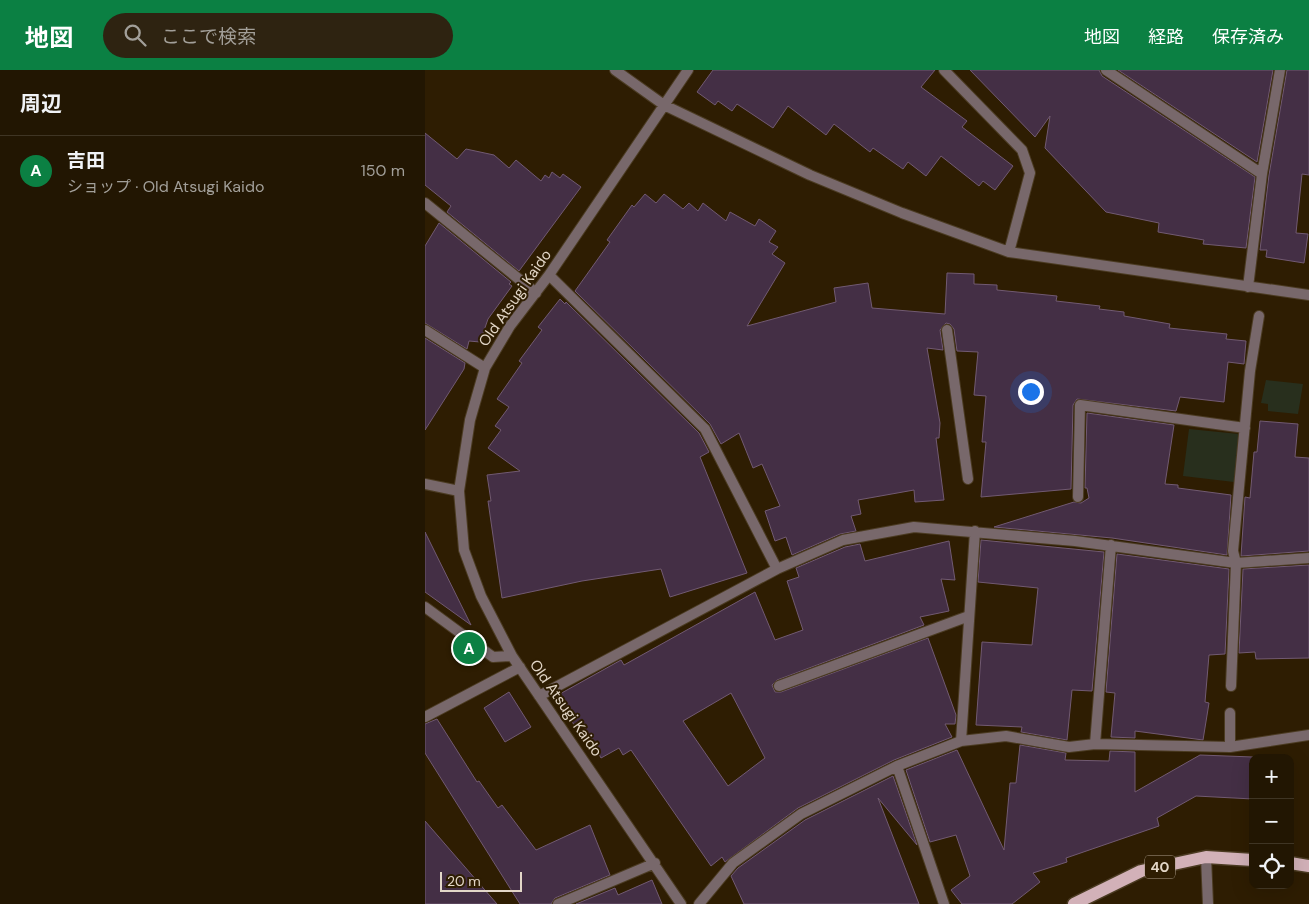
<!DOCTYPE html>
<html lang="ja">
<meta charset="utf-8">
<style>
body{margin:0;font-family:"DM Sans","Noto Sans JP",sans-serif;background:#2e2311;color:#f1f3f6}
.controls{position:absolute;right:15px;bottom:15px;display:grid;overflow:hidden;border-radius:10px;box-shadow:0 5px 20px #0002}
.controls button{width:45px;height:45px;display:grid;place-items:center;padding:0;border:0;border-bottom:1px solid #3f3524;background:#221602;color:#f1f3f6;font:25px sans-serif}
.scale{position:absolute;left:15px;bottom:12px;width:82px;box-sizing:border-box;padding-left:5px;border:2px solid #e3d7c8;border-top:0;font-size:14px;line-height:18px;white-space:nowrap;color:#e3d7c8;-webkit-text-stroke:4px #2e1d02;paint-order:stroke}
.you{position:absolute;left:605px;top:321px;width:18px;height:18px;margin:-12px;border:4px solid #fff;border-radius:50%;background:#1a73e8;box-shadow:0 0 0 8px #1a73e833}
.badge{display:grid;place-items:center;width:32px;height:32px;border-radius:50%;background:#0b8043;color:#fff;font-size:16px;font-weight:700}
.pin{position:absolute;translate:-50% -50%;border:2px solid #fff;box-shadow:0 1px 5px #0006}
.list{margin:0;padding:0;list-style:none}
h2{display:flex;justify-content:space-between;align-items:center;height:65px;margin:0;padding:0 20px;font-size:21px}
h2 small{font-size:16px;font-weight:400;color:#a29f99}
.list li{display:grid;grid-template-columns:32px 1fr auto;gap:15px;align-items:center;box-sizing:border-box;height:70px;padding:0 20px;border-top:1px solid #3f3524}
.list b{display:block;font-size:19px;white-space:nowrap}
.list p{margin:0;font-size:16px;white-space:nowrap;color:#a29f99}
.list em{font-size:16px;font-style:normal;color:#a29f99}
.icon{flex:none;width:28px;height:28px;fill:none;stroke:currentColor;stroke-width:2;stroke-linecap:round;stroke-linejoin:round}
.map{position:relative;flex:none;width:884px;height:834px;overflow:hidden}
header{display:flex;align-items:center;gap:30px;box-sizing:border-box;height:70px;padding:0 25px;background:#0b8043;color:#fff}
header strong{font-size:24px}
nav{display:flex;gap:28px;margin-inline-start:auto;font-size:18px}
.search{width:350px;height:45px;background:#2e2311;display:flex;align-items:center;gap:12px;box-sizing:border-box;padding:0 18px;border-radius:28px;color:#a29f99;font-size:19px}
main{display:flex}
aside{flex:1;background:#221602}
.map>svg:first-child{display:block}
.green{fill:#282f1d}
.building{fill:#442f45;stroke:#715a72;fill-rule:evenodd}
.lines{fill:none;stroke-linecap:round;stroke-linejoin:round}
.street-casing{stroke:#4b3b22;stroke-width:12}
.primary-casing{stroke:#4b3b22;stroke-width:15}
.street{stroke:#78686b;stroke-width:10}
.primary{stroke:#d2b1b8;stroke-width:12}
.labels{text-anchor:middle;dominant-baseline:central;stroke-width:4;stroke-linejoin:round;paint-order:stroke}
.shield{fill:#2e1d02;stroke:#ad9f8d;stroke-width:1}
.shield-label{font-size:14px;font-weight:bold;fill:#e3d7c8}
.street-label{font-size:15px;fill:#e3d7c8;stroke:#2e1d02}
</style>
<header>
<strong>地図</strong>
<div class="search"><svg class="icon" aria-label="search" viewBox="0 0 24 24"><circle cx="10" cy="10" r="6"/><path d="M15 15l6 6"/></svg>ここで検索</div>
<nav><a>地図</a><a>経路</a><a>保存済み</a></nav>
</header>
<main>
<aside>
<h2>周辺<small></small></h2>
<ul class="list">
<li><span class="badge">A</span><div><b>吉田</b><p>ショップ · Old Atsugi Kaido</p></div><em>150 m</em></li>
</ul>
</aside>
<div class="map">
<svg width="884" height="834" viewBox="0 0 884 834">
<rect width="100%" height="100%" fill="#2e1d02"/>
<path class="green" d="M841,310l37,4 -5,30 -30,-3v-7l-7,-1z
M764,359l50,5 -5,48 -51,-6z"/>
<path class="building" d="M288,0h222l-14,17 46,34 -5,6 51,39 -18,24 -12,-9 -4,5 -38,-30 -15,20 -18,-14 -5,7 -30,-21 -3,4 -36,-28 -8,11 -38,-29 -15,22 -36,-24 -5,7 -14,-10 -3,4 -18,-13z
M545,0h129l3,6 153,101 -9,71 -43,-4 1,-4 -46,-8 1,-9 -53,-11 -61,-64 5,-32 -15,21z
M693,0h155l-16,92z
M862,0h22v105l-7,-1 -6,59 12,1 -4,29 -38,-6 1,-7h-7l9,-75z
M0,63l32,26 9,-10 28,6 15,13 7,-8 25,21 4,-6 4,3 3,-6 8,6 3,-4 18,13 -62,84 -72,-59 4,-6 -26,-21z
M220,124l11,9 8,-9 19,15 6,-6 9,8 5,-8 23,18 4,-9 25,14 4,-7 17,12 -7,11 9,5 -6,7 13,9 -38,63 89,-24 -2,-14 34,-5 4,25 73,6 2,-41 27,1v10l23,1v5l60,6 -1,5 44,5 -1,3 25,3v4l46,8 -1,4 58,6 -1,5 20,2 -2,23 -16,-2 -4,40 -44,-5 -4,14 -99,-12 -4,6 -2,84 -90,8 5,-55h-4l4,-46 -12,-1 4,-43 -21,-1 -3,-22 -4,-5 -4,-1 -6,7 3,20 -16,-2 13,75 -1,15h-3l8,62 -29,2 -1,-12 -56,10 3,14 -10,2 5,15 -16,3 -48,21 -6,-18 -11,4 -10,-30 15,-5 -18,-42 -9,4 -14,-35 -18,11 -11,-20 -135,-133 35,-49 -3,-2 25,-35 2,2z
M14,153l72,59 -2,2 3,2 -24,33 -8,23 -11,-1 -2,8 -42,-26v-77z
M135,229l5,5 1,-2 133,131 10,19 -9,5 47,116 -77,24 -9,-28 -79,12 -80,17 -14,-97h3l-4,-26 33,-4 -32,-23 13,-18 -6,-4 14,-19 -12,-8 25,-36 -3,-2 23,-31 -4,-3z
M0,268l40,25 -1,6 -39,61z
M662,343l87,12 -9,59 13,1v3l53,7 -4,60 -115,-17 -118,-11 80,-25 7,1 8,-5 -2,-10h-2z
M835,351l38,3 -3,33 14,1v93l-68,5 4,-59 5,1 4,-46h3z
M0,462l46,93 -46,-33z
M556,470l123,12 -12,139 -20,-1 -5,50 -46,-8 1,-5 -46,-2 6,-83 50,3 6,-57 -60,-6z
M524,471l6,39 -14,-1 8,32 -29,6 4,8 -147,55 -5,5 3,7h6l147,-54 28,77 -1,9h-10l7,13 -58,23 -96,48 -73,54 -3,-5 -11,9 -80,-116 -8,5 -4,-7 -18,10 -20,-37 -7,4 -16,-30 63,-35 3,5 131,-73 20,48 28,-10 -16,-49 12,-4 -3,-9 49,-21 15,-3 5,17zM306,623l34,65 -37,28 -45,-65z
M692,484l112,15 -4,85 -16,1 -4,47 4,1 -6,37 -68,-9v7l-24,-1 4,-44 -9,-1z
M884,495v93l-53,1 -1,-7 -16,1 4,-84z
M84,622l22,35 -26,15 -21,-34z
M12,649l40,63 2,-1 19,27 4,-3 34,45 54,-25 20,50 -55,23 -4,6h-31l-95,-151v-29z
M595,675l46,8 -1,7 44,1 1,-10 25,1v40l65,-37 53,2v42l-57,-3 -39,22 2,8 -93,32 1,4 -34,11 7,9 -28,22h-50l-11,-14 19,-14 -14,-41 -26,7 -24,-72 51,-20 47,100 6,-67h6z
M468,706l24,69 -39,-47 41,106h-175l-13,-28 7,-8 67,-48z
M0,751l72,83h-72z
M227,810l10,24h-86l39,-16 3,7z"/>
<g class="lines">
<defs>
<path id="street" d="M190,0l49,35 146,70 92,38 107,39 300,43
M519,0l78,80 8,23 -21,79
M681,0l156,104
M0,133l111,90
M124,205l156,154 72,140
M823,217l14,-113 18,-104
M0,260l60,38
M522,260l21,149
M0,414l34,7
M653,427l2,-92 165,23
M0,537l68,50 19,-1
M354,616l190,-70
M806,616l5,-123 -3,-12 17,-180 9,-55
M114,626l238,-127 66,-29 71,-13 161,14 161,22 73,-5
M0,647l95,-50
M536,671l14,-210
M670,674l16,-199
M805,677v-34
M472,696l47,138
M781,787l2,47
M133,834l97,-41
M256,834l-169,-248 -31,-60 -17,-46 -5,-59 11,-71 15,-52 25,-42 39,-51 139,-205
M274,834l34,-41 68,-49 96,-48 64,-25 45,-5 63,11 26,-3 135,3 79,-12"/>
<path id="primary" d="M865,793l19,3
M649,834l67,-33 65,-14 47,3"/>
</defs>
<use href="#street" class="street-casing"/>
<use href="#primary" class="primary-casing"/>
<use href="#street" class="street"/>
<use href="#primary" class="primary"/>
</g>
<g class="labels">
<rect class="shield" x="720" y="785.5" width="30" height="23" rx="4"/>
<g class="shield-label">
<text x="735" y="797">40</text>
</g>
<g class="street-label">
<text transform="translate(90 228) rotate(-55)">Old Atsugi Kaido</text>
<text transform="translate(141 638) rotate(55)">Old Atsugi Kaido</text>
</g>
</g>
</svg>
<div class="controls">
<button>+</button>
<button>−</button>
<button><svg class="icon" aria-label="locate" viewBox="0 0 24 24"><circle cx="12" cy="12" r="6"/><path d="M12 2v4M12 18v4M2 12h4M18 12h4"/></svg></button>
</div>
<div class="scale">20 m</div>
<div class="you"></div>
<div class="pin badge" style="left:44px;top:578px">A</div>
</div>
</main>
